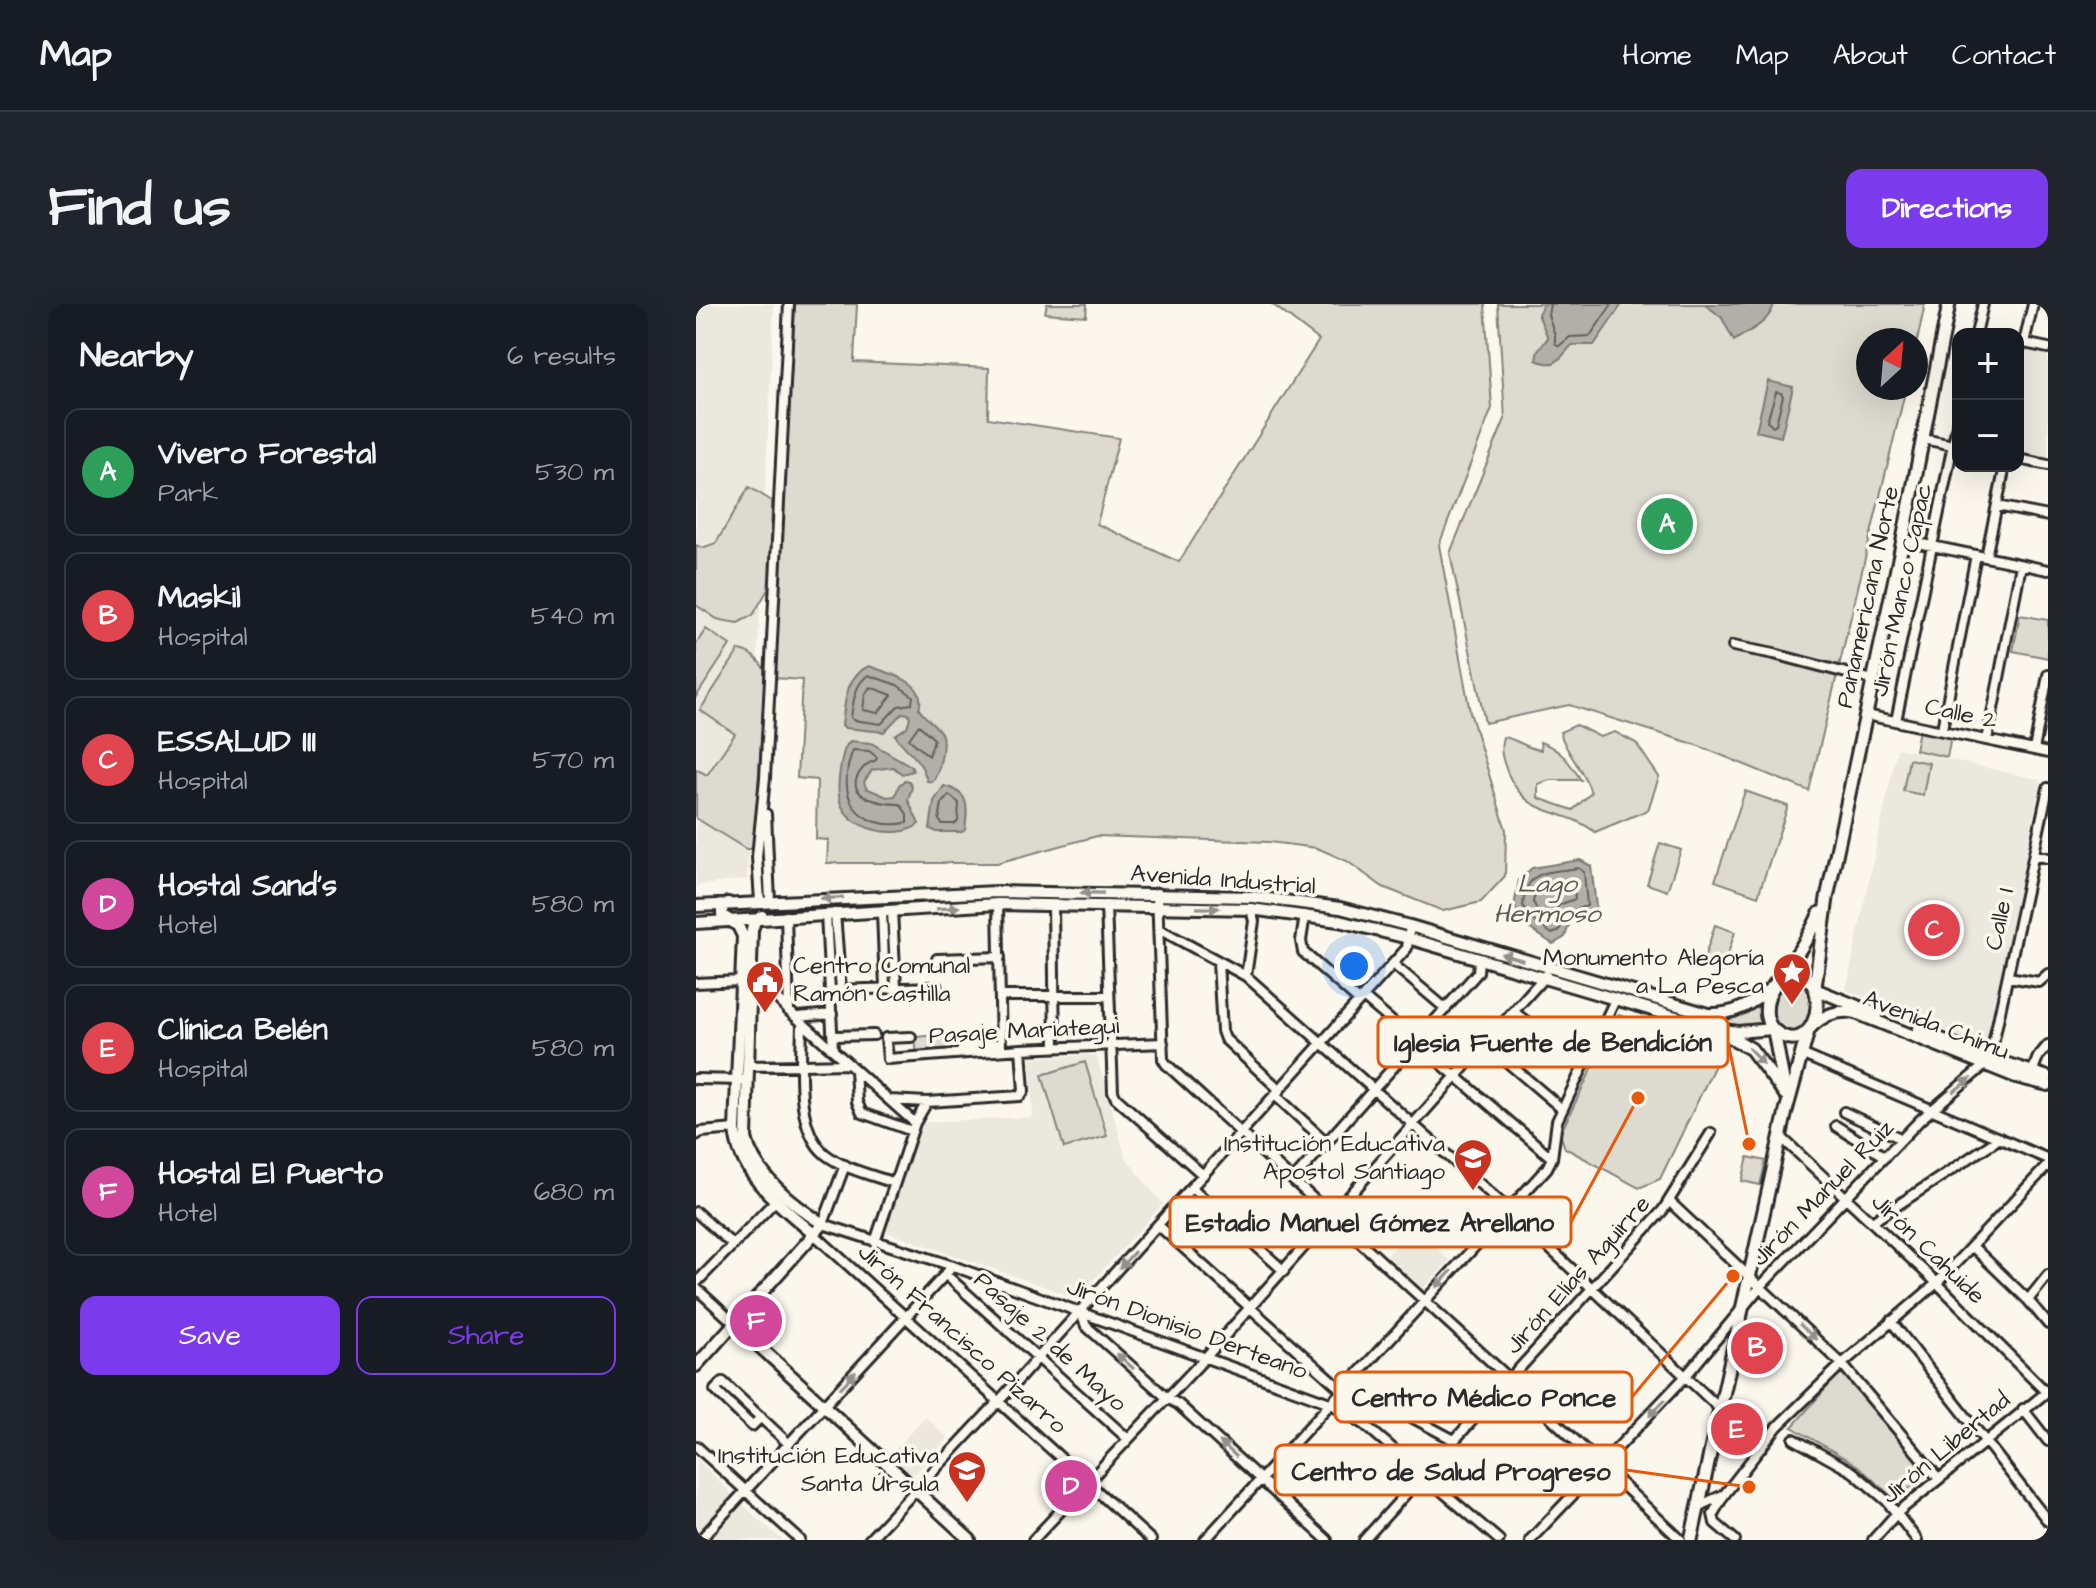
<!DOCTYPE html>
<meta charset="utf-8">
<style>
body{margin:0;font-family:"Architects Daughter",sans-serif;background:#20242c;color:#f1f3f6}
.controls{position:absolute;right:24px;top:24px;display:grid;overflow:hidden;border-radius:16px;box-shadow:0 8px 32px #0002}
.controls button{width:72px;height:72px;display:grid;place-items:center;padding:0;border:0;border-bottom:2px solid #363941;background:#171b24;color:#f1f3f6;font:40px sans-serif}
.compass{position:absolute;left:1160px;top:24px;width:72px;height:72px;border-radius:50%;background:#171b24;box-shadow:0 8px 32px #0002;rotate:26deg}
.you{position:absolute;left:658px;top:662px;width:28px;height:28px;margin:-20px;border:6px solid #fff;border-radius:50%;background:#1a73e8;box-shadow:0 0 0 12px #1a73e833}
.badge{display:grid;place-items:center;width:52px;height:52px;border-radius:50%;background:#7c3aed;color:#fff;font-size:26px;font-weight:700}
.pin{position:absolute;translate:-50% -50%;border:4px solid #fff;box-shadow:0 2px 8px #0006}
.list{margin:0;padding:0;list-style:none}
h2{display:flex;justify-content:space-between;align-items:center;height:104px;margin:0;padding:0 32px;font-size:34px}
h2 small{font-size:26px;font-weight:400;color:#9ea1a6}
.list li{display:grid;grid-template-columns:52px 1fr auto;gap:24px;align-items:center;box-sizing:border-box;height:128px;margin:0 16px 16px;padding:0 16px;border:2px solid #363941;border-radius:16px}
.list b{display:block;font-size:30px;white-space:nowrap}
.list p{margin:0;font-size:26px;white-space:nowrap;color:#9ea1a6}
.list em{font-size:26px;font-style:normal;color:#9ea1a6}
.actions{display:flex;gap:16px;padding:24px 32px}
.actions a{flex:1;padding:18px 0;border:2px solid #7c3aed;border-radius:16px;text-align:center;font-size:28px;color:#7c3aed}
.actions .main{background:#7c3aed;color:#fff}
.map{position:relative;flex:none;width:1352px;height:1236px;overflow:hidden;border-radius:16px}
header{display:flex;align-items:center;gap:48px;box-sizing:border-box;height:112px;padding:0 40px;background:#171b24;border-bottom:2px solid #363941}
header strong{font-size:38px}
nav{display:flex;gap:44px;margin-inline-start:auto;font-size:28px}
.intro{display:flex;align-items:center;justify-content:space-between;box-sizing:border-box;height:192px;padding:0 48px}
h1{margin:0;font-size:56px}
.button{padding:20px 36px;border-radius:16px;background:#7c3aed;color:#fff;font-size:28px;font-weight:700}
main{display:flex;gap:48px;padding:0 48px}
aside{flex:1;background:#171b24;border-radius:16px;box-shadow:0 8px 32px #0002}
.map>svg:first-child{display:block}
.built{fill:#ebe8de}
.green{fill:#dddad0;stroke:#84827e;stroke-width:2}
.water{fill:#b1afa7;stroke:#7b7a75;stroke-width:2}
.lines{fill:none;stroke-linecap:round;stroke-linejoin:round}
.shore{stroke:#61605d;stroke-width:2}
.minor-casing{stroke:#2b2b2b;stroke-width:14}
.major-casing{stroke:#2b2b2b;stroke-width:16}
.highway-casing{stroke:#2b2b2b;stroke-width:17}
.minor{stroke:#fbf7ec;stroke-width:8}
.major{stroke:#fbf7ec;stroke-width:10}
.highway{stroke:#fbf7ec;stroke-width:11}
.oneway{fill:#93918c}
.labels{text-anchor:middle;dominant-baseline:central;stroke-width:7;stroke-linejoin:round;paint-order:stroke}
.street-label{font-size:24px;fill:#2b2b2b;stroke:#fbf7ec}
.poi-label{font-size:24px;fill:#2b2b2b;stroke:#fbf7ec;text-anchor:end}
.water-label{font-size:26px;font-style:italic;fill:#5a5956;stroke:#fbf7ec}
.leader{fill:none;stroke:#e8590c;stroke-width:3}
.callout-dot{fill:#e8590c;stroke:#fbf7ec;stroke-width:3}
.callout{fill:#fbf7ec;stroke:#e8590c;stroke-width:3}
.callout-label{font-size:26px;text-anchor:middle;font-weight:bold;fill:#2b2b2b}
</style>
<header>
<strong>Map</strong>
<nav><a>Home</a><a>Map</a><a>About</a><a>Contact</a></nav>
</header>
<div class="intro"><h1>Find us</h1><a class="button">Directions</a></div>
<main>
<aside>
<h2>Nearby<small>6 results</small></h2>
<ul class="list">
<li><span class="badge" style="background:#2e9e5b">A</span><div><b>Vivero Forestal</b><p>Park</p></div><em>530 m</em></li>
<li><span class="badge" style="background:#e0444e">B</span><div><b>Maskil</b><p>Hospital</p></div><em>540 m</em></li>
<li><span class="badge" style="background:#e0444e">C</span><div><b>ESSALUD III</b><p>Hospital</p></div><em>570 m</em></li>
<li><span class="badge" style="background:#d1479c">D</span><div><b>Hostal Sand's</b><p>Hotel</p></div><em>580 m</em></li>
<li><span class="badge" style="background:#e0444e">E</span><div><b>Clínica Belén</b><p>Hospital</p></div><em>580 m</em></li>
<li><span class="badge" style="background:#d1479c">F</span><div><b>Hostal El Puerto</b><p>Hotel</p></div><em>680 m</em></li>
</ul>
<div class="actions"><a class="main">Save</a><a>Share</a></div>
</aside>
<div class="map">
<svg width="1352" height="1236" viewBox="0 0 1352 1236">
<rect width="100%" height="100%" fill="#fbf7ec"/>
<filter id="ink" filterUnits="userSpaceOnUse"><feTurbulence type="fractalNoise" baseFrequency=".0125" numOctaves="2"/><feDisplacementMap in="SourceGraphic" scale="16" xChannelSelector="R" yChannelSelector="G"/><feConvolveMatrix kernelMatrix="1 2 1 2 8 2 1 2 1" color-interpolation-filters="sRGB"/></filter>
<g filter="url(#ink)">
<path class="built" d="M0,0h78l-27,575 -51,7z
M1322,42l30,6v106l-30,-6z
M1201,444l144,32 -55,267 -140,-57z
M400,751l30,103 37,46 -86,94 -193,-67 38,-109 111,-5 -3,-60z
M719,923l35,34 -28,28 -35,-34z
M229,1113l23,21 -33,36 -9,-2 -17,-16z
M1,1155l35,35 -1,4 -35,38z
M46,1200l40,36h-75z"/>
<path class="green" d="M99,0h62l-3,58 135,6 -1,50 131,20 -22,86 82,38 140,-222 -47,-36h213l7,104 -53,137 31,167 36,118 -1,46 -24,26 -38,9 -60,-24 -36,-26 -30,-13 -48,-6 -172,-6 -100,27h-170l1,-23 -12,-1 1,-59 -20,-2 5,-98 -27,-2z
M351,0h40l-1,12 -41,-3z
M802,0h427l-9,42v-6h-48v48h38l-97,403 -115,-47 -125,-39 -84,18 -35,-170 55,-134z
M53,183l23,14 -2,85 -17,29 -15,8 -12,-2 -9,-2 -21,-14v-60l6,3 14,-5z
M1324,311l28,5v38l-35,-7z
M10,325l24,16 -34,52v-53z
M43,346c12,2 21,11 27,22l-12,173 -2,4h-6l-50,-31v-49l11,6 28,-41 -35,-24z
M880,421l24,12 15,-5 21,11 23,34 -11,33 -53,22c-33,-26 -66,-12 -87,-58 -5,-13 -9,-23 -5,-37 15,2 23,12 38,13l-1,-8c21,7 30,21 41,38h-31l-12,4v14l35,12 18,-17c-6,-23 -25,-38 -31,-61z
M1223,426l32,6 -4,21 -32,-7z
M1213,455l20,4 -6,32 -20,-4z
M1049,487l43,15 -30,90 -43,-15z
M964,539l21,7 -14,41 -20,-7z
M1019,621l20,7 -13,40 -20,-7z
M858,670l154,45 27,-1 26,-14 -1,11 5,13 -49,-1 -162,-50z
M1093,678l14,4 8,8 1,16 -6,15 -14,7c-27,-6 -28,-40 -3,-50z
M922,711l76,21 5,16 18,9 -57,118 -21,9 -74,-40 -5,-14z
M254,730l1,19 -34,3 -2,-19z
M389,758l22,74 -43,12 -22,-73z
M1052,853l18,4 -6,24 -18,-4z
M1146,1066l86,103 -33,27 -37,-34 -66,-39z"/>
<path class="water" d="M848,0h78l-28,41h-22c-13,14 -15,24 -36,15l2,-10 10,-12 -10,-24z
M1009,0h69c-5,20 -25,26 -40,37l-12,-23z
M1072,77l25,6 -12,50 -25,-6z
M173,362c21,8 59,15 50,43 6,10 17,15 22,24 5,10 -2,42 -9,49l-5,-1c-6,-24 -19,-27 -32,-46l12,-8 3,-10 -2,-3 -6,-1 -18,19 -39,-4 -3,-3c3,-22 3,-49 27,-59z
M154,437l21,2 40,23 2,5 -11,3 -9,-7 -21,3 -8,12 2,6 21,9 8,-1 4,-11 6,-5 4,1 3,6 -4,13 11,24c-21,17 -72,6 -79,-23 -3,-11 -1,-26 1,-37 2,-9 2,-16 9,-23z
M248,482c26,6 24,21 21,44l-3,2h-25l-7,-3 4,-28z
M884,556l11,6 5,40 -3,11 -22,1 -6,19 -12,7 -27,-18 -12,-20 5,-26 13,-12z"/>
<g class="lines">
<path class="shore" d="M854,0l-2,11 7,20v8l4,3 11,-9 20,-1 22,-32
M1080,88l5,1 2,3 -7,28 -4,2 -5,-5z
M172,371l29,10 16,11 -1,8 -14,2 -17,18 -28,-4 -2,-3c3,-17 3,-31 17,-42z
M174,383l22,8 -14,18 -15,-3 2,-15z
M223,421l15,14 -5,17 -20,-17z
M157,446l16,1 8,6 -1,3c-8,3 -11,5 -16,12 -18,26 24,32 40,32l7,10v9c-51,8 -72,-27 -54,-73z
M253,491l10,8 -1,18 -3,3h-13l-3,-4 3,-17z
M882,564l6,4 3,34 -20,6 -8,19 -7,3 -20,-14 -9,-14c3,-38 24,-33 55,-38z
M874,576l4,3 1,16 -16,6 -8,14 -12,-6 -6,-11c5,-24 16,-19 37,-22z"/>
<defs>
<path id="minor" d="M1337,0l-9,39 24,5
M1280,30l7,-30
M1227,135l35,7
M1322,155l30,6
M1301,202l51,10
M1207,236l145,30
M1290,253l19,-91
M1037,342l41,8 99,26
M1170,411l182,38
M1200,417l62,-301
M1246,425l34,-174
M1291,436l34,-175
M1338,446l14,-75
M70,510l4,87
M1338,551l14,3
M461,589l6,166 3,5 345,316 170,160
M64,597l-3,-44 8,-79 24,-474
M302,600l3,146
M357,601l2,142
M410,601l7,187 3,6 87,77
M196,607l4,76
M186,608l3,75
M139,609l6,77
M130,610l7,135
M609,611l-4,26 2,11 56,49
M90,612l3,95
M463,625l87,47 262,233 211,199
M241,655l63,-2
M522,658l4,69 3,8 55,51
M697,660l53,45
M550,672l8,-55 -3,-12
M1312,673l31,5 9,-8
M54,678l18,7 21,22 126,112
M0,679l45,-2
M136,686l105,-3
M304,692h107
M667,693l189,161
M818,708l69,55
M102,713l34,-3
M106,717c0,38 -9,106 23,133 19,15 47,21 69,29
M137,732l41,-1
M215,733l-25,1 2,21 133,-10 142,-6
M790,740l76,65
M264,749l4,-7 28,-3 9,3
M1105,750l247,105
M52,762l101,-2
M159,766l2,32 5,11 50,18
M1335,771l7,-18 10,-12
M0,775l47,1
M579,791l51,47
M194,796l37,2 93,-6 4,-5 -3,-42
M1148,808l58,27
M1140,822l49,31
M0,831l5,-3 34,-3
M1085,833l156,146 109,109
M149,861l-22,59 130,42 377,137 34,21 135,116
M597,876l185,-208 1,-12
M496,884l92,83
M974,898l172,162 97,115
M0,908l37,33
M1176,918l128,-84
M462,921l184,165
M119,931l336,305
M179,938l40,-119 12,-21
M1277,943l55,53 20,24
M249,970l183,165
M0,979l80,-83
M0,984l39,36
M1332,996l20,-25
M384,1007l6,15 81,72 11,6 149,136
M1195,1017l157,200
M652,1079l106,57
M1327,1105l25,32
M65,1113l-9,9 -37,-36 8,-8 66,62
M1098,1135l59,33 34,29 30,39
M0,1142l104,94
M1005,1201l22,-10
M4,1236l253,-274
M173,1236l131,-140 407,-452 3,-22
M337,1236l172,-182 341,-383
M509,1236l342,-372 5,-10 5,-37 58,-121
M668,1236l299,-330 48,-77
M834,1236l155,-163 75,-90 160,-167 66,-56 4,-6 58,-270
M1039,1236l-20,-17 -2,-9 11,-19 53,-68 65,-63 95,-81 111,-118
M1177,1236l24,-27 151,-122"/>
<path id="major" d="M32,599l-6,5v7l16,11 5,10 -8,193c3,46 47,78 80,106
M0,602l301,-14 256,5 87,11 70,18 298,88c27,1 44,-10 64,-27
M0,619l302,-19 253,5 88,12 69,17 309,91 21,3 34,-3
M1121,686l60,24
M1116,722c13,-12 27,-17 44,-13l160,64 32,8
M1222,726l72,28 58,19
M39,1020l235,216
M0,1062l127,-142c-30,-19 -69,-50 -77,-86l6,-208 3,-9 7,-5"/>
<path id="highway" d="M1081,677c60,-33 47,85 -1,51 -11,-8 -11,-23 -8,-34 4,-14 16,-25 24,-37 11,-15 20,-31 28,-48
M1119,683l12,-89 76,-358 46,-236
M1021,725l34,20 34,45
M1078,727l10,55
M995,1236l95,-429 22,-80"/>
</defs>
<use href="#minor" class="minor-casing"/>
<use href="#major" class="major-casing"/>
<use href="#highway" class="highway-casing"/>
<use href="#minor" class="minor"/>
<use href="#major" class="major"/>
<use href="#highway" class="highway"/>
</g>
<defs><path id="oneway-solid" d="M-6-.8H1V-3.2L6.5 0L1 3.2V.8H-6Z" transform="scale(2)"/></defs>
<g class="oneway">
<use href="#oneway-solid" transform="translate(396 589) rotate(-179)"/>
<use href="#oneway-solid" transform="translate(136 594) rotate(178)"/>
<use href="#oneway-solid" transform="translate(252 604) rotate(-4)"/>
<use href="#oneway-solid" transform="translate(512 604) rotate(1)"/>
<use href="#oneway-solid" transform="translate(816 653) rotate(-163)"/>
<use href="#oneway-solid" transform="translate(1060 752) rotate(47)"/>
<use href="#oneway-solid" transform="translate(1266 781) rotate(-38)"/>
<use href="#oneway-solid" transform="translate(431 956) rotate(132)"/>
<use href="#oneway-solid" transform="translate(748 975) rotate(133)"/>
<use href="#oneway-solid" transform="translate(1112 1028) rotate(43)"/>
<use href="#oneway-solid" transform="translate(429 1057) rotate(-138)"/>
<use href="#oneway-solid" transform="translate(152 1076) rotate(-47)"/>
<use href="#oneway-solid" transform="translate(961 1104) rotate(133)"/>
<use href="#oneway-solid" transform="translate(532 1145) rotate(-138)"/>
</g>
</g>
<defs>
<symbol id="sight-pin" viewBox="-11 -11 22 30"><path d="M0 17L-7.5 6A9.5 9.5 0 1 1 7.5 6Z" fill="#c8321e" stroke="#fbf7ec"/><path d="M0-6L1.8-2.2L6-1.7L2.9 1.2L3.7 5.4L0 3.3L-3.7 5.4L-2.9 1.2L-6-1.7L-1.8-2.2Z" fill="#fff"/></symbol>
<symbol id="civic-pin" viewBox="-11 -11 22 30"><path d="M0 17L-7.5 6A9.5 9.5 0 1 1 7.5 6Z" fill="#c8321e" stroke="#fbf7ec"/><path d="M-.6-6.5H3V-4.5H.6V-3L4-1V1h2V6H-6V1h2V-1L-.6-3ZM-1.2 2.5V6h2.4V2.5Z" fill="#fff"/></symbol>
<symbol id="school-pin" viewBox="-11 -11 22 30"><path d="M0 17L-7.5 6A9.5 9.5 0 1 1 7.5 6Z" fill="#c8321e" stroke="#fbf7ec"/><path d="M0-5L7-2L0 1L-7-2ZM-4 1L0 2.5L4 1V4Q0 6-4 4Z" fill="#fff"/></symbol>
</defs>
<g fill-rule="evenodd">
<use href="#sight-pin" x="1074" y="646" width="44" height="60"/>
<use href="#civic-pin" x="47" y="654" width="44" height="60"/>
<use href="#school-pin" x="755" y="832" width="44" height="60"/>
<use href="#school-pin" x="249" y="1144" width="44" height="60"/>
</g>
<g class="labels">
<g class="street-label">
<text transform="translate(1206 286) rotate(-78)">Jirón Manco Capac</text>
<text transform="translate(1172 293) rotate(-78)">Panamericana Norte</text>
<text transform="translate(1265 410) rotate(12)">Calle 2</text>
<text transform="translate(527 576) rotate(4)">Avenida Industrial</text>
<text transform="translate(1304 615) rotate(-78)">Calle I</text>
<text transform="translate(1240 721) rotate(21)">Avenida Chimu</text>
<text transform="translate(328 727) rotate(-3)">Pasaje Mariategui</text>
<text transform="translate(1127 889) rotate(-46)">Jirón Manuel Ruiz</text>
<text transform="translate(1232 945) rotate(44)">Jirón Cahuide</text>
<text transform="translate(882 971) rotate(-48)">Jirón Elías Aguirre</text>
<text transform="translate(491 1025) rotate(20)">Jirón Dionisio Derteano</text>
<text transform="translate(266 1035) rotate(42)">Jirón Francisco Pizarro</text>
<text transform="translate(354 1038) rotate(42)">Pasaje 2 de Mayo</text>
<text transform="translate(1250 1144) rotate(-40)">Jirón Libertad</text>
</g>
<g class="poi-label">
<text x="1068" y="654">Monumento Alegoría<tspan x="1068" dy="28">a La Pesca</tspan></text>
<text x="97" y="662" text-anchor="start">Centro Comunal<tspan x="97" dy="28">Ramón Castilla</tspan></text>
<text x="749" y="840">Institución Educativa<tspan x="749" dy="28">Apostol Santiago</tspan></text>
<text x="243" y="1152">Institución Educativa<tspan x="243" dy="28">Santa Úrsula</tspan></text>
</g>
<g class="water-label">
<text x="851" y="580">Lago<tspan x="851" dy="30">Hermoso</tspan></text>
</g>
</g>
<path class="leader" d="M1053 840L1032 738M942 794L875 918M1037 972L936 1093M1053 1183L930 1166"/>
<g class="callout-dot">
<circle cx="1053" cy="840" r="8"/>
<circle cx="942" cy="794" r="8"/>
<circle cx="1037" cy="972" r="8"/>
<circle cx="1053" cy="1183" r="8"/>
</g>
<g class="callout">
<rect x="682" y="713" width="350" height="50" rx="8"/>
<rect x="474" y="893" width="401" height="50" rx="8"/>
<rect x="639" y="1068" width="297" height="50" rx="8"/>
<rect x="579" y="1141" width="351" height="50" rx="8"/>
</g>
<g class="callout-label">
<text x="857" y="747">Iglesia Fuente de Bendicíón</text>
<text x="674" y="927">Estadio Manuel Gómez Arellano</text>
<text x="788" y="1102">Centro Médico Ponce</text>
<text x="755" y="1176">Centro de Salud Progreso</text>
</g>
</svg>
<div class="controls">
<button>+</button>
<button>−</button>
</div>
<svg class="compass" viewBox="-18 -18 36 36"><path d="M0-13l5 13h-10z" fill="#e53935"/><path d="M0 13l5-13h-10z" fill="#9ea1a6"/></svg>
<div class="you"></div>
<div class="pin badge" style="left:971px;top:220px;background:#2e9e5b">A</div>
<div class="pin badge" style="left:1061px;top:1044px;background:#e0444e">B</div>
<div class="pin badge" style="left:1238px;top:626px;background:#e0444e">C</div>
<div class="pin badge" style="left:375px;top:1182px;background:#d1479c">D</div>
<div class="pin badge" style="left:1041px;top:1125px;background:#e0444e">E</div>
<div class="pin badge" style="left:60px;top:1017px;background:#d1479c">F</div>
</div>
</main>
